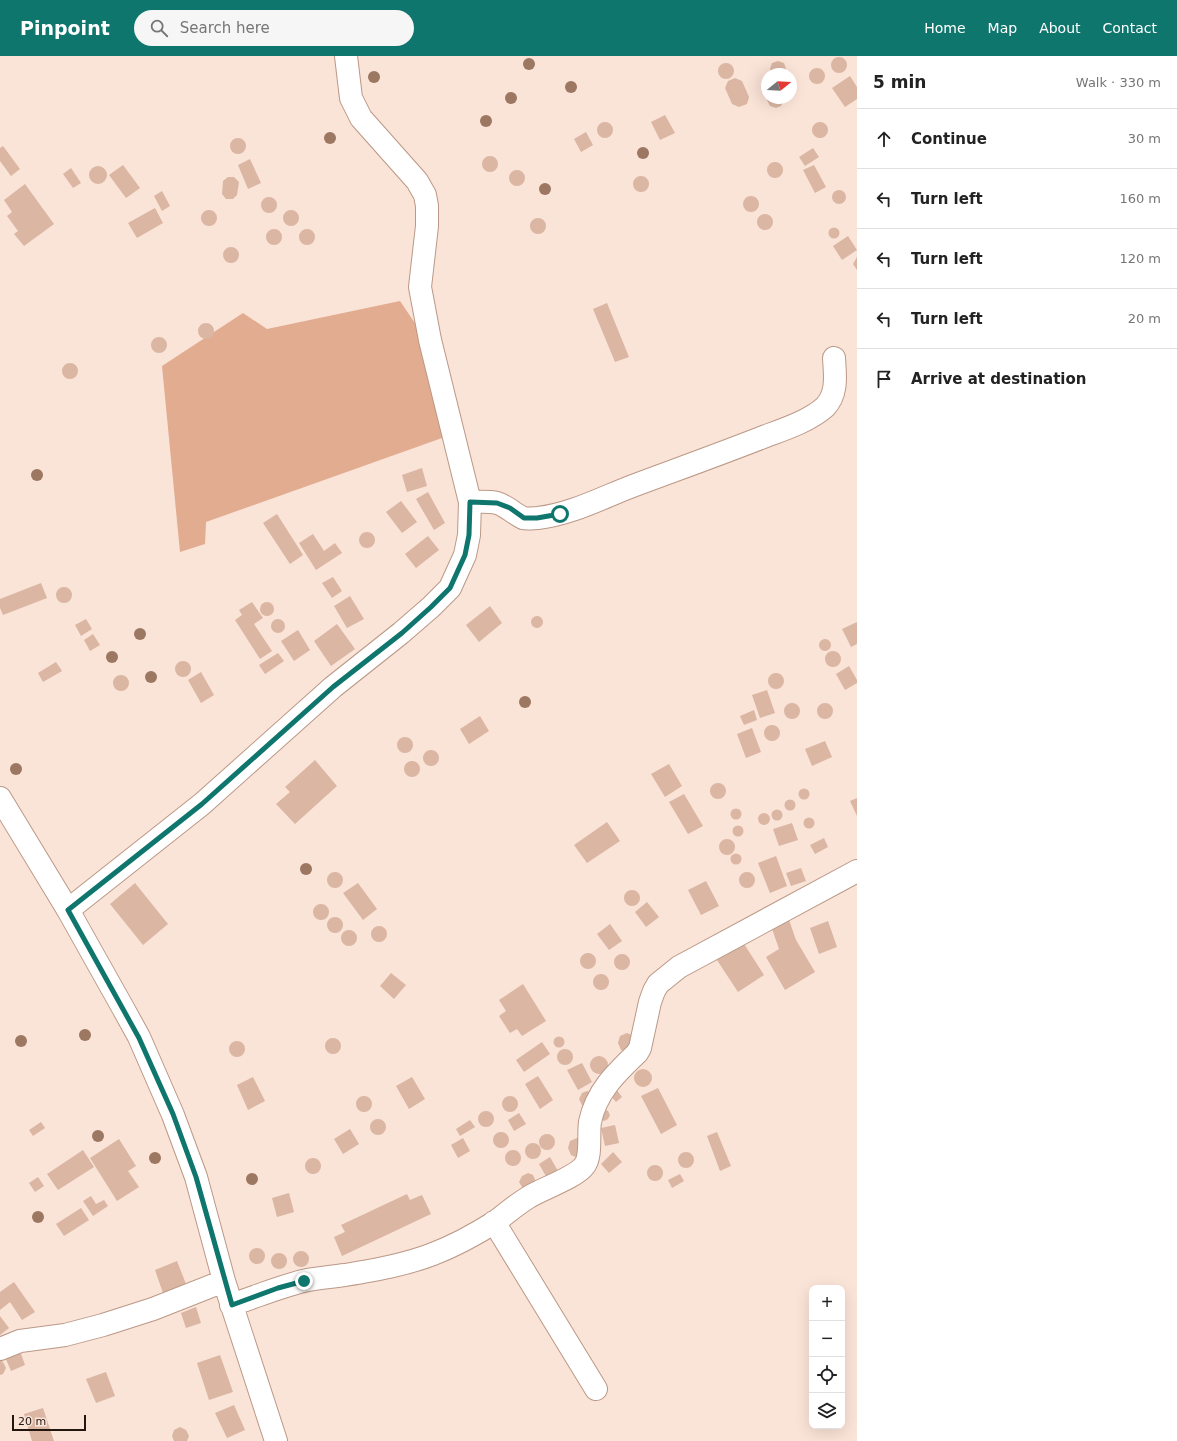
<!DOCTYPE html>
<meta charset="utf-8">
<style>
body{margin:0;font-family:"DejaVu Sans",sans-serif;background:#f6f6f6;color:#222}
.controls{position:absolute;right:12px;bottom:12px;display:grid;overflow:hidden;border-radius:8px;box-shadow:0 4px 16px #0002}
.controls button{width:36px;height:36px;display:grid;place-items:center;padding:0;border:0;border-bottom:1px solid #e0e0e0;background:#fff;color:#222;font:20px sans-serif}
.compass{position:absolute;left:761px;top:12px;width:36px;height:36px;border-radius:50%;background:#fff;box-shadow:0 4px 16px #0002;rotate:72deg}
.scale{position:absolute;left:12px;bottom:10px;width:74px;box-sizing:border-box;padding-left:4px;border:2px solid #23160f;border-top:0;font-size:11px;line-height:14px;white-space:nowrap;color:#23160f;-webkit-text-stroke:3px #fae3d7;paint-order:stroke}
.stop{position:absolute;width:12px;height:12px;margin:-9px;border:3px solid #0f766e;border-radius:50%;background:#fff}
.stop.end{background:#0f766e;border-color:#fff;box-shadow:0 1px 4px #0008}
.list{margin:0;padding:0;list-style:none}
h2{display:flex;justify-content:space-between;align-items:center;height:52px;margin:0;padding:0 16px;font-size:17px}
h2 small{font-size:13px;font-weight:400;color:#767676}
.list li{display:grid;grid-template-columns:26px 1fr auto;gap:12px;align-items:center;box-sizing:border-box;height:60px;padding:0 16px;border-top:1px solid #e0e0e0}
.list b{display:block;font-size:15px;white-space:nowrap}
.list em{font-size:13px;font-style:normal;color:#767676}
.icon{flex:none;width:22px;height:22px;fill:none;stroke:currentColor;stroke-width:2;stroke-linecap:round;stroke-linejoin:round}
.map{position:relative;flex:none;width:857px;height:1385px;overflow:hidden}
header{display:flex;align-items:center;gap:24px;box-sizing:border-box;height:56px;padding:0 20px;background:#0f766e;color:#fff}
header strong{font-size:19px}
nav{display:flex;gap:22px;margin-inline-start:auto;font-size:14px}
.search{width:280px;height:36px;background:#f6f6f6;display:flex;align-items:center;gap:10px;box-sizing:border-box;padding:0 14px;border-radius:22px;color:#767676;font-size:15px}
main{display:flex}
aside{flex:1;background:#fff}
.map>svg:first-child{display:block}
.green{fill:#e2ac90}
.building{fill:#dab6a3}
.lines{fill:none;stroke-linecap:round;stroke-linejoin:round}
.minor-casing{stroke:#bb9886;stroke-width:24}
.minor{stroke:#fff;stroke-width:22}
.tree{fill:#9c7761}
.route{stroke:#0f766e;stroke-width:5}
</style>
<header>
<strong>Pinpoint</strong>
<div class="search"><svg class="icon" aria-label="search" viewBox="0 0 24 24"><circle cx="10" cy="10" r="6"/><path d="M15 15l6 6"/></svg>Search here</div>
<nav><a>Home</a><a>Map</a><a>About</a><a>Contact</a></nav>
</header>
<main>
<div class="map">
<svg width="857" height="1385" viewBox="0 0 857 1385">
<rect width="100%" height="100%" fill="#fae3d7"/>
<path class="green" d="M400,245l48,71 3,12 -9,54 -236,84 -1,22 -25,8 -18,-186 81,-53 24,16z"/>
<path class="building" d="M831 9a8 8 0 1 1 16 0a8 8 0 1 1-16 0Z
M778,5l6,2 2,6 -2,5h-12l-2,-5 2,-6z
M718 15a8 8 0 1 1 16 0a8 8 0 1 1-16 0Z
M809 20a8 8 0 1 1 16 0a8 8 0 1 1-16 0Z
M850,20l7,11v12l-12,8 -13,-19z
M735,22l7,3 7,16 -2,7 -8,3 -7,-3 -7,-16 3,-7z
M768,42h15l1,2 -3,6 -5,2 -6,-2 -3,-6z
M665,59l10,18 -15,7 -9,-18z
M597 74a8 8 0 1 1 16 0a8 8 0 1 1-16 0Z
M812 74a8 8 0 1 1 16 0a8 8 0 1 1-16 0Z
M586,76l7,13 -12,7 -7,-13z
M230 90a8 8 0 1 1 16 0a8 8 0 1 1-16 0Z
M3,90l17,23 -9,7 -11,-15v-13z
M813,92l6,9 -14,9 -6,-9z
M482 108a8 8 0 1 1 16 0a8 8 0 1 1-16 0Z
M250,103l11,24 -13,6 -10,-24z
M767 114a8 8 0 1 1 16 0a8 8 0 1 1-16 0Z
M123,109l17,23 -14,10 -17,-23z
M814,109l12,22 -11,6 -12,-23z
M89 119a9 9 0 1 1 18 0a9 9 0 1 1-18 0Z
M71,112l10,15 -8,5 -10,-14z
M509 122a8 8 0 1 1 16 0a8 8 0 1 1-16 0Z
M633 128a8 8 0 1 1 16 0a8 8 0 1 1-16 0Z
M228,121h6l5,5 -2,13 -4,4h-7l-4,-5 1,-13z
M25,128l29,40 -30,22 -10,-12 4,-3 -11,-15 5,-4 -8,-12z
M832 141a7 7 0 1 1 14 0a7 7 0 1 1-14 0Z
M162,135l8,15 -8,5 -8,-15z
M743 148a8 8 0 1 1 16 0a8 8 0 1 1-16 0Z
M261 149a8 8 0 1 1 16 0a8 8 0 1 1-16 0Z
M155,152l8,15 -26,15 -9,-15z
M201 162a8 8 0 1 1 16 0a8 8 0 1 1-16 0Z
M283 162a8 8 0 1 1 16 0a8 8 0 1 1-16 0Z
M757 166a8 8 0 1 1 16 0a8 8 0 1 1-16 0Z
M530 170a8 8 0 1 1 16 0a8 8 0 1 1-16 0Z
M828.5 177a5.5 5.5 0 1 1 11 0a5.5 5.5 0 1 1-11 0Z
M299 181a8 8 0 1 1 16 0a8 8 0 1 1-16 0Z
M266 181a8 8 0 1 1 16 0a8 8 0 1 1-16 0Z
M848,180l9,14 -15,10 -9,-14z
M223 199a8 8 0 1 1 16 0a8 8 0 1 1-16 0Z
M857,201v13l-4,-6z
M607,247l22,54 -14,5 -22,-53z
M198 275a8 8 0 1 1 16 0a8 8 0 1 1-16 0Z
M151 289a8 8 0 1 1 16 0a8 8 0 1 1-16 0Z
M62 315a8 8 0 1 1 16 0a8 8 0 1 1-16 0Z
M422,412l5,18 -20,6 -5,-17z
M428,436l17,31 -11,7 -18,-31z
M401,445l16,21 -15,11 -16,-21z
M277,458l26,41 -13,9 -27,-41z
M359 484a8 8 0 1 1 16 0a8 8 0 1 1-16 0Z
M313,478l11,17 11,-8 7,10 -26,17 -17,-27z
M428,480l11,14 -23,18 -11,-14z
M333,521l9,14 -10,7 -10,-15z
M41,527l6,15 -44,17 -3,-7v-9z
M56 539a8 8 0 1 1 16 0a8 8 0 1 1-16 0Z
M350,540l14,23 -17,9 -13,-22z
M260 553a7 7 0 1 1 14 0a7 7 0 1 1-14 0Z
M252,546l11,16 -9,6 18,27 -12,8 -25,-39 7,-5 -3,-5z
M490,550l12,17 -23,19 -13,-17z
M531 566a6 6 0 1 1 12 0a6 6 0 1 1-12 0Z
M271 570a7 7 0 1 1 14 0a7 7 0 1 1-14 0Z
M86,563l6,10 -11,7 -6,-11z
M857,566v22l-6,3 -9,-18z
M337,568l18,25 -24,17 -17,-25z
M298,574l12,20 -16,11 -13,-20z
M93,578l7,11 -10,6 -6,-11z
M819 589a6 6 0 1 1 12 0a6 6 0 1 1-12 0Z
M825 603a8 8 0 1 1 16 0a8 8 0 1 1-16 0Z
M278,597l6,8 -19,13 -6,-9z
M175 613a8 8 0 1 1 16 0a8 8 0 1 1-16 0Z
M56,606l6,9 -19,11 -5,-9z
M849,610l8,14v3l-12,7 -9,-16z
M201,616l13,23 -13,8 -13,-23z
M768 625a8 8 0 1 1 16 0a8 8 0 1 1-16 0Z
M113 627a8 8 0 1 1 16 0a8 8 0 1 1-16 0Z
M767,634l8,23 -15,5 -8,-23z
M784 655a8 8 0 1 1 16 0a8 8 0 1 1-16 0Z
M817 655a8 8 0 1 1 16 0a8 8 0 1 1-16 0Z
M754,654l3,10 -13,5 -4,-9z
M480,660l9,15 -20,13 -9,-15z
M764 677a8 8 0 1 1 16 0a8 8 0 1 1-16 0Z
M752,672l9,24 -15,6 -9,-24z
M397 689a8 8 0 1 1 16 0a8 8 0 1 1-16 0Z
M825,685l7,16 -20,9 -7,-17z
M423 702a8 8 0 1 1 16 0a8 8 0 1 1-16 0Z
M315,704l22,26 -42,38 -19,-20 14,-12 -5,-5z
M404 713a8 8 0 1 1 16 0a8 8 0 1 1-16 0Z
M669,708l13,22 -17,11 -14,-23z
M710 735a8 8 0 1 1 16 0a8 8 0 1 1-16 0Z
M798.5 738a5.5 5.5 0 1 1 11 0a5.5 5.5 0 1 1-11 0Z
M684,738l19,32 -15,8 -19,-32z
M857,742v18l-7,-15z
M784.5 749a5.5 5.5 0 1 1 11 0a5.5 5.5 0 1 1-11 0Z
M730.5 758a5.5 5.5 0 1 1 11 0a5.5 5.5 0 1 1-11 0Z
M771.5 759a5.5 5.5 0 1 1 11 0a5.5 5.5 0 1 1-11 0Z
M758 763a6 6 0 1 1 12 0a6 6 0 1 1-12 0Z
M803.5 767a5.5 5.5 0 1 1 11 0a5.5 5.5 0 1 1-11 0Z
M607,766l13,19 -33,22 -13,-18z
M792,767l6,17 -19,6 -6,-17z
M732.5 775a5.5 5.5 0 1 1 11 0a5.5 5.5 0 1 1-11 0Z
M824,782l4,9 -13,7 -5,-9z
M719 791a8 8 0 1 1 16 0a8 8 0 1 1-16 0Z
M730.5 803a5.5 5.5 0 1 1 11 0a5.5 5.5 0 1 1-11 0Z
M776,800l11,30 -17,7 -12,-30z
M801,812l5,13 -15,5 -5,-13z
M327 824a8 8 0 1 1 16 0a8 8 0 1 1-16 0Z
M739 824a8 8 0 1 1 16 0a8 8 0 1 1-16 0Z
M706,825l13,25 -18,9 -13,-25z
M135,827l33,41 -25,21 -33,-41z
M358,827l19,26 -14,11 -20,-27z
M624 842a8 8 0 1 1 16 0a8 8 0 1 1-16 0Z
M647,846l12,15 -13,10 -11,-15z
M313 856a8 8 0 1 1 16 0a8 8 0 1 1-16 0Z
M327 869a8 8 0 1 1 16 0a8 8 0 1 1-16 0Z
M788,861l8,23 19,32 -30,18 -19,-33 13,-8 -9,-26z
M828,865l9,26 -18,7 -9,-26z
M610,868l12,17 -13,9 -12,-16z
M371 878a8 8 0 1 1 16 0a8 8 0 1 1-16 0Z
M341 882a8 8 0 1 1 16 0a8 8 0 1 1-16 0Z
M739,880l25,39 -26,17 -25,-38z
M580 905a8 8 0 1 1 16 0a8 8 0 1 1-16 0Z
M614 906a8 8 0 1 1 16 0a8 8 0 1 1-16 0Z
M391,917l15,12 -12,14 -14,-13z
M593 926a8 8 0 1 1 16 0a8 8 0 1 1-16 0Z
M523,928l23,37 -24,15 -5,-7 -7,4 -11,-17 7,-5 -7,-11z
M627,977l7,3 -6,16 -7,-2 -3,-7 2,-7z
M553.5 986a5.5 5.5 0 1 1 11 0a5.5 5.5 0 1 1-11 0Z
M325 990a8 8 0 1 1 16 0a8 8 0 1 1-16 0Z
M229 993a8 8 0 1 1 16 0a8 8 0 1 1-16 0Z
M542,986l8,12 -26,18 -8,-12z
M557 1001a8 8 0 1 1 16 0a8 8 0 1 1-16 0Z
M590 1009a9 9 0 1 1 18 0a9 9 0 1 1-18 0Z
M582,1007l10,19 -14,8 -11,-20z
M634 1022a9 9 0 1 1 18 0a9 9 0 1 1-18 0Z
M538,1020l15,24 -13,9 -15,-25z
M253,1021l12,24 -17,9 -11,-25z
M412,1021l13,22 -16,10 -13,-23z
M658,1032l19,37 -16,9 -20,-38z
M616,1033l6,8 -6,5 -7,-8z
M587,1035l6,2 -5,14 -6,-2 -3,-6 3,-6z
M356 1048a8 8 0 1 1 16 0a8 8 0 1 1-16 0Z
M502 1048a8 8 0 1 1 16 0a8 8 0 1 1-16 0Z
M604,1053l4,2 2,4 -2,4 -4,2 -4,-2z
M478 1063a8 8 0 1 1 16 0a8 8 0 1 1-16 0Z
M519,1057l7,11 -12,7 -6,-11z
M370 1071a8 8 0 1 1 16 0a8 8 0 1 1-16 0Z
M470,1064l5,7 -15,9 -4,-7z
M41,1066l4,6 -12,8 -4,-6z
M615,1069l4,18 -14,3 -4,-18z
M350,1073l9,15 -16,10 -9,-15z
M717,1076l14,34 -11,5 -13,-35z
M493 1084a8 8 0 1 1 16 0a8 8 0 1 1-16 0Z
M539 1086a8 8 0 1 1 16 0a8 8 0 1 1-16 0Z
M463,1082l7,13 -12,7 -7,-13z
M577,1082l7,3 -6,17 -7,-3 -3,-7 2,-7z
M119,1083l17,27 -8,5 11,16 -22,14 -27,-43z
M525 1095a8 8 0 1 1 16 0a8 8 0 1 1-16 0Z
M83,1094l11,17 -36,23 -11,-16z
M505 1102a8 8 0 1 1 16 0a8 8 0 1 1-16 0Z
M613,1096l9,10 -13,11 -8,-9z
M678 1104a8 8 0 1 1 16 0a8 8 0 1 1-16 0Z
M550,1101l8,14 -11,7 -8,-14z
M305 1110a8 8 0 1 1 16 0a8 8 0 1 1-16 0Z
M647 1117a8 8 0 1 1 16 0a8 8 0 1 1-16 0Z
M528,1117l5,2 3,7 -8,8 -6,-3 -3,-5 3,-6z
M680,1118l4,7 -12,7 -4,-8z
M38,1121l6,9 -9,6 -6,-9z
M289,1137l5,19 -17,5 -5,-19z
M407,1138l3,6 12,-5 9,19 -89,42 -8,-19 11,-5 -4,-7z
M91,1140l5,8 8,-4 4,6 -15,10 -10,-15z
M81,1152l8,12 -25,16 -8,-12z
M249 1200a8 8 0 1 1 16 0a8 8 0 1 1-16 0Z
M293 1203a8 8 0 1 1 16 0a8 8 0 1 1-16 0Z
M271 1205a8 8 0 1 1 16 0a8 8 0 1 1-16 0Z
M177,1205l9,23 -23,9 -8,-23z
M14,1226l21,30 -13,8 -12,-18 -10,8v-18z
M196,1251l5,16 -15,5 -5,-15z
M0,1260l9,12 -9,7z
M20,1295l5,14 -14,6 -6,-14z
M220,1299l13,37 -24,8 -12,-37z
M0,1304l3,2 3,6 -3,6 -3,1z
M106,1316l9,24 -19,7 -10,-24z
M234,1349l11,25 -18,8 -12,-25z
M43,1352l11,33h-22l-8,-27z
M180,1371l6,3 3,6 -2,5h-13l-2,-5 2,-6z"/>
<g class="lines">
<defs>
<path id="minor" d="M470,446c9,0 18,-1 27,1 10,3 17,11 26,15 4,1 11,0 15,0 35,-4 67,-22 100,-34 43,-16 85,-31 128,-48 19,-7 43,-15 59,-29 13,-14 10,-32 9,-49
M0,742l68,112 55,98 16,29 34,78 23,62 28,104 52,160
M68,854l134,-106 131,-117 68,-54 30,-26 19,-19 15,-33 4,-20 1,-33 -40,-162 -10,-53 7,-61v-20l-2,-11 -8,-14 -56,-63 -10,-20 -5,-42
M494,1166l102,167
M231,1249c24,-8 48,-18 72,-24 14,-3 28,-4 42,-6 30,-5 60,-10 88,-21 21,-8 43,-20 62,-32 11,-8 22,-18 34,-25 13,-8 47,-20 55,-31 8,-9 4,-32 6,-44 6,-30 26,-49 47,-69l3,-5 10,-46 4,-11 4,-7 21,-17 178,-96
M0,1293l20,-8 45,-6 38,-10 50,-16 71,-28"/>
</defs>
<use href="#minor" class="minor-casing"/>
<use href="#minor" class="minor"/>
</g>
<g class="tree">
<circle cx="529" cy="8" r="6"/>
<circle cx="374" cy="21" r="6"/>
<circle cx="571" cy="31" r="6"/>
<circle cx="511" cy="42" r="6"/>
<circle cx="486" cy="65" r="6"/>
<circle cx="330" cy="82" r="6"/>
<circle cx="643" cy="97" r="6"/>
<circle cx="545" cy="133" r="6"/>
<circle cx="37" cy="419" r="6"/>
<circle cx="140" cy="578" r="6"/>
<circle cx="112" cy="601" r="6"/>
<circle cx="151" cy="621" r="6"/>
<circle cx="525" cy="646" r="6"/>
<circle cx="16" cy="713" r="6"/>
<circle cx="306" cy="813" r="6"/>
<circle cx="85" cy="979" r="6"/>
<circle cx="21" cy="985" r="6"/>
<circle cx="98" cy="1080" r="6"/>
<circle cx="155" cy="1102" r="6"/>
<circle cx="252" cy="1123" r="6"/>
<circle cx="38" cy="1161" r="6"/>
</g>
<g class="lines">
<path class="route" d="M304,1225l-26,7 -46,17 -36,-128 -23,-63 -34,-76 -71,-128 134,-106 131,-117 69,-54 29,-26 19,-19 15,-33 4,-20 1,-33 27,1 13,5 14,10h13l23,-4"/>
</g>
</svg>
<div class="controls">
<button>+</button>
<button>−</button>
<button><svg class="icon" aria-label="locate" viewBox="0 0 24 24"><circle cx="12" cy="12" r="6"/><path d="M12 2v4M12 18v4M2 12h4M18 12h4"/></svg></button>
<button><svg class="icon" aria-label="layers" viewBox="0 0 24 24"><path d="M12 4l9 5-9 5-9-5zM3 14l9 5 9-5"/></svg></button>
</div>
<svg class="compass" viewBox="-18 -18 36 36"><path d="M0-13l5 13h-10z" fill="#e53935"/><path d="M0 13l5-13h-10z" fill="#767676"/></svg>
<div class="scale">20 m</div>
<div class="stop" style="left:560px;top:458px"></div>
<div class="stop end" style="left:304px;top:1225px"></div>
</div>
<aside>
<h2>5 min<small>Walk · 330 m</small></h2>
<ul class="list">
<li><svg class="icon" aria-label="ahead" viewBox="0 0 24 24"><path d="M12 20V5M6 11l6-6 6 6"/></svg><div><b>Continue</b></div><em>30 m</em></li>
<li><svg class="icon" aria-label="left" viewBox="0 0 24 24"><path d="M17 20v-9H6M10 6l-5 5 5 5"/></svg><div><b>Turn left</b></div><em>160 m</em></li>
<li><svg class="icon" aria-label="left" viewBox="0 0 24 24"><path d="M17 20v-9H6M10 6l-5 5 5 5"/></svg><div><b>Turn left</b></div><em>120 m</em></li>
<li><svg class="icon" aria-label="left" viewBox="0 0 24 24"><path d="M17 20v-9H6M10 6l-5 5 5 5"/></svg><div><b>Turn left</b></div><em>20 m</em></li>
<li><svg class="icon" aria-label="arrive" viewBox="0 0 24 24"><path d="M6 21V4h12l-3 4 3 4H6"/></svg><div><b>Arrive at destination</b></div></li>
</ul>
</aside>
</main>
